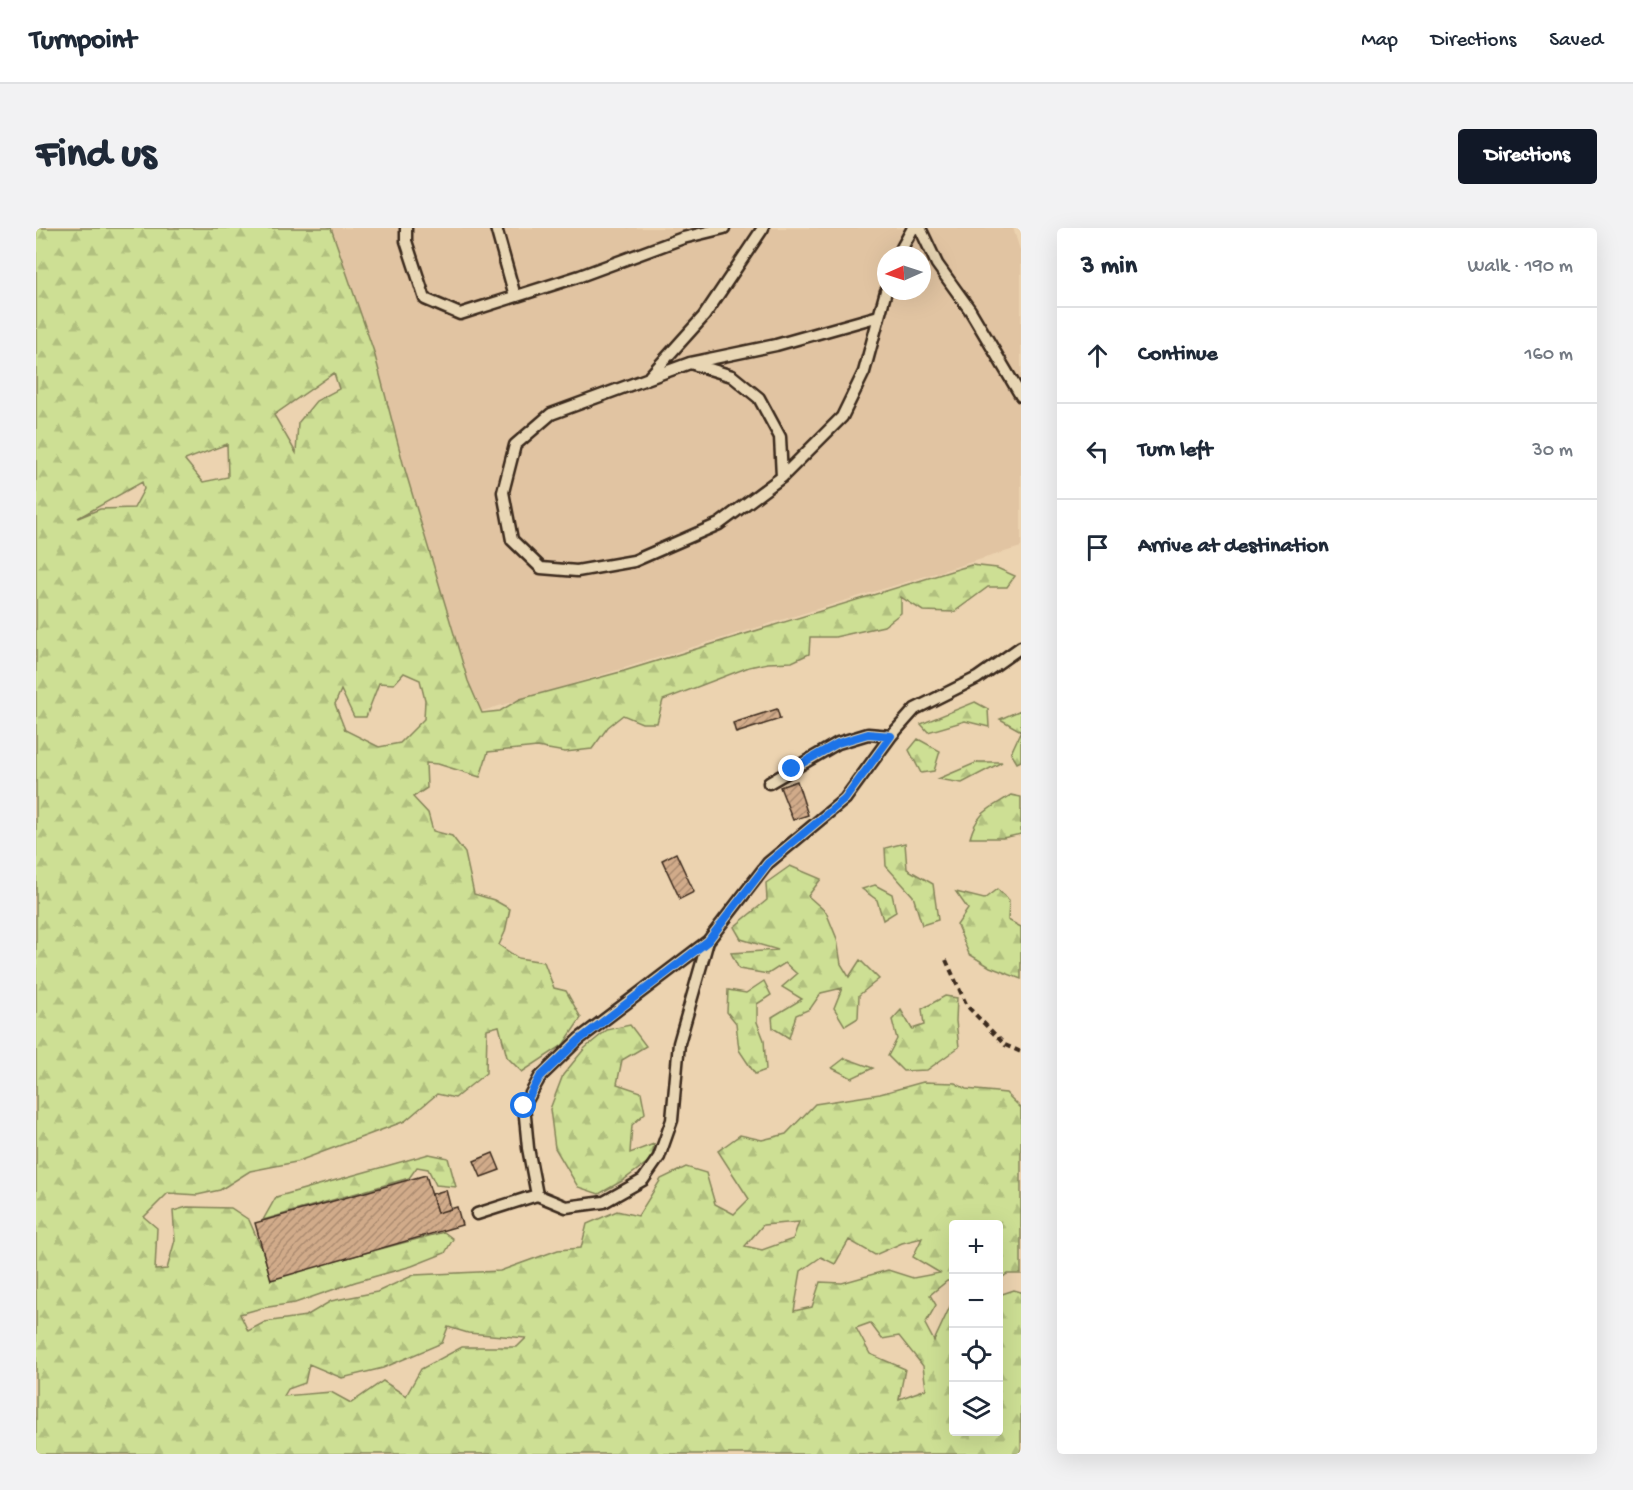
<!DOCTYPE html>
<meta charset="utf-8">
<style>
body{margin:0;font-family:"Gochi Hand",sans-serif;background:#f2f2f3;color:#1f2937}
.controls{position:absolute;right:18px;bottom:18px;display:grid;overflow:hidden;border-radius:6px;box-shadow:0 6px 24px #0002}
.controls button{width:54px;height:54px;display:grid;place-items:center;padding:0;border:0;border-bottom:2px solid #e0e1e3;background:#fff;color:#1f2937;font:30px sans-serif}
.compass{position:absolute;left:841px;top:18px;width:54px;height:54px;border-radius:50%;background:#fff;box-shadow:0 6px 24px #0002;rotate:267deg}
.stop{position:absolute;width:18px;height:18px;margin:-14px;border:4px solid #1a73e8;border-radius:50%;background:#fff}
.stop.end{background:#1a73e8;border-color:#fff;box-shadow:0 2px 6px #0008}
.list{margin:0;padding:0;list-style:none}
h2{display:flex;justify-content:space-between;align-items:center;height:78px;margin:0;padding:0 24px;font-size:26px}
h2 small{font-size:20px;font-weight:400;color:#747a83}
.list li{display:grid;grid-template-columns:39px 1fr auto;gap:18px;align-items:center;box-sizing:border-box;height:96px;padding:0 24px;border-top:2px solid #e0e1e3}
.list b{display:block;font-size:22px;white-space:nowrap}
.list em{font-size:20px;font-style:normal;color:#747a83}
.icon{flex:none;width:33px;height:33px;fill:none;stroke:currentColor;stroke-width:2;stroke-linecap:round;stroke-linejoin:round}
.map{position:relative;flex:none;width:985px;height:1226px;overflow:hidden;border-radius:6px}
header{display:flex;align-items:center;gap:36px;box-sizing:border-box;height:84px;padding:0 30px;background:#fff;border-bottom:2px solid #e0e1e3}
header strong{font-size:28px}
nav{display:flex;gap:33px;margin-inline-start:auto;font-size:21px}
.intro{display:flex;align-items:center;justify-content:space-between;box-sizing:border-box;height:144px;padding:0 36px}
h1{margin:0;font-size:42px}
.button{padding:15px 27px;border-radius:6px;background:#111827;color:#fff;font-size:21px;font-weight:700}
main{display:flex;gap:36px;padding:0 36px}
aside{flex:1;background:#fff;border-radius:6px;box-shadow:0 6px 24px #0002}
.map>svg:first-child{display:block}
.built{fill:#e1c4a2;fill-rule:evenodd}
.forest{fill:url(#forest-firs);stroke:#848459;stroke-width:1.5;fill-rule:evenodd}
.building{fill:url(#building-hatch);stroke:#3b2a1e;stroke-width:1.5}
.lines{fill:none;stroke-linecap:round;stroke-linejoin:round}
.lane-casing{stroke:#3b2a1e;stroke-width:15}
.path{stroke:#3b2a1e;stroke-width:4;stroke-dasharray:6 4.5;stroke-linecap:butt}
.lane{stroke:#e8d6b4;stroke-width:10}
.route{stroke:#1a73e8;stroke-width:8}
</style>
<header>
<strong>Turnpoint</strong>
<nav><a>Map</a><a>Directions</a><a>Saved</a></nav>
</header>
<div class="intro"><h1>Find us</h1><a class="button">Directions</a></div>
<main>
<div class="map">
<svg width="985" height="1226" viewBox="0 0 985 1226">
<defs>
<pattern id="forest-firs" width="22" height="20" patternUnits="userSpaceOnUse" patternTransform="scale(1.5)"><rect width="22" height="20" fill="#cddf94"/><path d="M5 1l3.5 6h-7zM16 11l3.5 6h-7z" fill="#b1c07f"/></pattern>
<pattern id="building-hatch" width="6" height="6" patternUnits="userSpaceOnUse" patternTransform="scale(1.5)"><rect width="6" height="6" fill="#d1ab8a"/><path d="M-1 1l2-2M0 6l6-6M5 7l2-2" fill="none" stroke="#ab8b70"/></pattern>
</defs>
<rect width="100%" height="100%" fill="#ecd3b0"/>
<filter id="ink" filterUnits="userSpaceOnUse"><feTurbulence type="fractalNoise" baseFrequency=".0167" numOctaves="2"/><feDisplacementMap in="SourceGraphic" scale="12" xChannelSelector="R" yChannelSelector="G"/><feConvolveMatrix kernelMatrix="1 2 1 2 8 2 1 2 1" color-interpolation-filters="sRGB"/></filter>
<g filter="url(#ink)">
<path class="built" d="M291,0h686l8,25v294l-545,166zM850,27h36v36h-36z"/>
<path class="forest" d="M0,0h295l43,124 29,111 65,218 14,32 18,-2 20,-12 104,-28 347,-106 26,3 18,8 -8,11h-19l-34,25 -31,-1 -22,-14v16l-17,13 -49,11h-25l-1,17 -17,8 -24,1 -19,4 -86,33 -6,23h-15l-19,-8 -15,12 -16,22 -27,3 -28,-5 -49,5 -8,25 -42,-13 -12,-1 1,25 -14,9 15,16 5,18 19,5 13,17 9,41 20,6 16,9 -5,23 -6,13 19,13 26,4 10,26 12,3 15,27 -18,27 -41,27 -15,-15 -8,-31 -12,3 -1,44 -31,25 -18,-4 -32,27 -109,41 -46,9 -30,19 -23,5 -29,-2 -24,24 13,11 -2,42 12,-1 8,-29 -2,-29 14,-4 44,1 18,12 14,32 8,26 173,-46 9,7 -8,14 -33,13 -57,16 -60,21 -33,5 -22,6 8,17 17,-9 41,-6 25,-15 46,-9 37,-17 86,-4 58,-21 23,-2 6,-24 30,-13 21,5 23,-37 25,-12 20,6 9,31 19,10 15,-15 -31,-48 22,-16 22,5 24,-6 29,-30 65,-10 43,-12 32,1 11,6 40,4 15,15v166h-14l-8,6v-56h-45l-1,57h-6l-17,14 6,10 -11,19 9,17 19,-41 1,132h45v-137l15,-5 7,2v162h-985zM298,145l5,16 -23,12 -18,22 -2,30 -22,-38zM191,216l1,33 -25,5 -18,-22zM106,254l2,7 -10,19 -34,1 -22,9zM368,445l16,7 5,20 -1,19 -24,24 -21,4 -34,-17 -10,-26 6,-14 13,27h12l13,-34 15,1zM763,994l-6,17 -31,11 -17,-4 18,-21zM886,1010l-9,19 27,16 -27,5 -25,-8 -46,13 -22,-1 -8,25 -18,4 7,-40 20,-14 14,7 14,-24 26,15 27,-12zM834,1095l12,16 17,-3 24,30 3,23 -27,10 6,-30 -35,-15 -14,-26zM412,1099l20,6 58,5 -9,9h-55l-41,22 -15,27 -23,-15 -32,22 -20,-11 -47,4 4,-7 17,-6 4,-19 33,14 41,-10 59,-25z
M939,474l13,7 1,18 -24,-6 -37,11 -7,-8z
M985,482v51l-4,2 -6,-10 10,-22 -21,-12z
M882,511l22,12 -6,20 -13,2 -12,-23z
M942,534h24l-40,21 -24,-4z
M975,567l10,2v37l-18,4h-33c7,-26 19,-29 41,-43z
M869,615l2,26 26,15 5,36 -16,5 -9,-29 -27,-30 -1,-18z
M754,638l31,13 -13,17 18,16 11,27 4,25 8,13 11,-17 19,19 -20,16 -1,23 -13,8 -11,-18 8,-20 -21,5 -11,16 -14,6 -7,23 -16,-10 -1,-11 30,-18 -20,-12 15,-13 -12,-11 -17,11 -29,-5 -8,-16 47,-3 -37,-11 -7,-12 33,-27 -1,-17z
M839,657l17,9 4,18 -13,8 -6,-20 -15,-11z
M961,661l12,11 -1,20 13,7v52l-31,-12 -21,-13 -12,-29 11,-16 -12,-17 28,7z
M728,753l7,14 -14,9v18l7,18 2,30 -11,4 -16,-24 -3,-27 -9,-11 1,-22 18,3z
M909,768l12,2 -1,23 3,26 -32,23 -24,1 -15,-15 9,-17 -5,-19 9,-10 11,19 12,-4 -2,-16z
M594,797l16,21 -24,14 -5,24 24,8 4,21 -13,12 -2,28 24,-9 -2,15 -30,22 -23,13 -21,-7 -23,-39 -5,-39 13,-34 22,-27 22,-18z
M809,830l28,10 -21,10 -20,-10z
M393,926l19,4 8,29 -20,-2 -8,-16 -11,-2 -8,11 -146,42 13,-23z"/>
<path class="building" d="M741,481l3,10 -44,14 -3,-10z
M761,553l11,34 -15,5 -13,-33z
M640,625l18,39 -14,7 -18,-39z
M457,925l7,17 -19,7 -7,-16z
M390,947l11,38 20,-6 5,18 -191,55 -16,-57z
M410,962l5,19 -14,4 -5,-19z"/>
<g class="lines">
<defs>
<path id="lane" d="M370,0v13l19,58 35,15 120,-38 103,-38 41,-10
M460,0l19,68
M884,0l17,36 33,46 51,86
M862,27l15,-27
M843,88l-103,29 -86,18 -139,51 -36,31 -12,47 9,48 29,28 36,3 57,-10 85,-37 63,-47 60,-60 22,-45 22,-81
M654,135l42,13 27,22 21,39 2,40
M614,148l54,-60 59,-88
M733,555l69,-40 30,-9 23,2
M672,713l-29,102 -7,77 -13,37 -16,23 -39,22 -38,5 -29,-12 -9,-47 -4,-42 16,-29 39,-38 129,-98 60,-78 77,-64 46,-63 24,-27 62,-31 44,-31
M441,986l60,-19"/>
</defs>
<use href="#lane" class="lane-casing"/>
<path class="path" d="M910,732l21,46 38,39 16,7"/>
<use href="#lane" class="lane"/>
</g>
</g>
<g class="lines" filter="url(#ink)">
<path class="route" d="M488,878l16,-29 39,-37 129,-99 60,-78 77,-64 46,-63 -23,-2 -30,9 -46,26"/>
</g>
</svg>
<div class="controls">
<button>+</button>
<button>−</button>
<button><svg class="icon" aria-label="locate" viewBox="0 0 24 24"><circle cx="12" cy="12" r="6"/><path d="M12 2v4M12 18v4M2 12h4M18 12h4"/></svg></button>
<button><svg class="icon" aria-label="layers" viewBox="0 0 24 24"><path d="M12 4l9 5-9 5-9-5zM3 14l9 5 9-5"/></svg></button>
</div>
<svg class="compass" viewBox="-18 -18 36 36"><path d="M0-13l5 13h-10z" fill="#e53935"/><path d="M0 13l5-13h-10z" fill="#747a83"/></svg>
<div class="stop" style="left:488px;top:878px"></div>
<div class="stop end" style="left:756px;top:541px"></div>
</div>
<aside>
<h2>3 min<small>Walk · 190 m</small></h2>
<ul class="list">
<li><svg class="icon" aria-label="ahead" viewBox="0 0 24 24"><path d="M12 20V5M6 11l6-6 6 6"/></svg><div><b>Continue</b></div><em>160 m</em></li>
<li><svg class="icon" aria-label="left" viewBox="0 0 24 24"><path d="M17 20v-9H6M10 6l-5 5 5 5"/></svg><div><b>Turn left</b></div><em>30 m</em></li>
<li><svg class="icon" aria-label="arrive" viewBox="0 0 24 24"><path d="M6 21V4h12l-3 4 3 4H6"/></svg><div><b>Arrive at destination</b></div></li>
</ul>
</aside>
</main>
